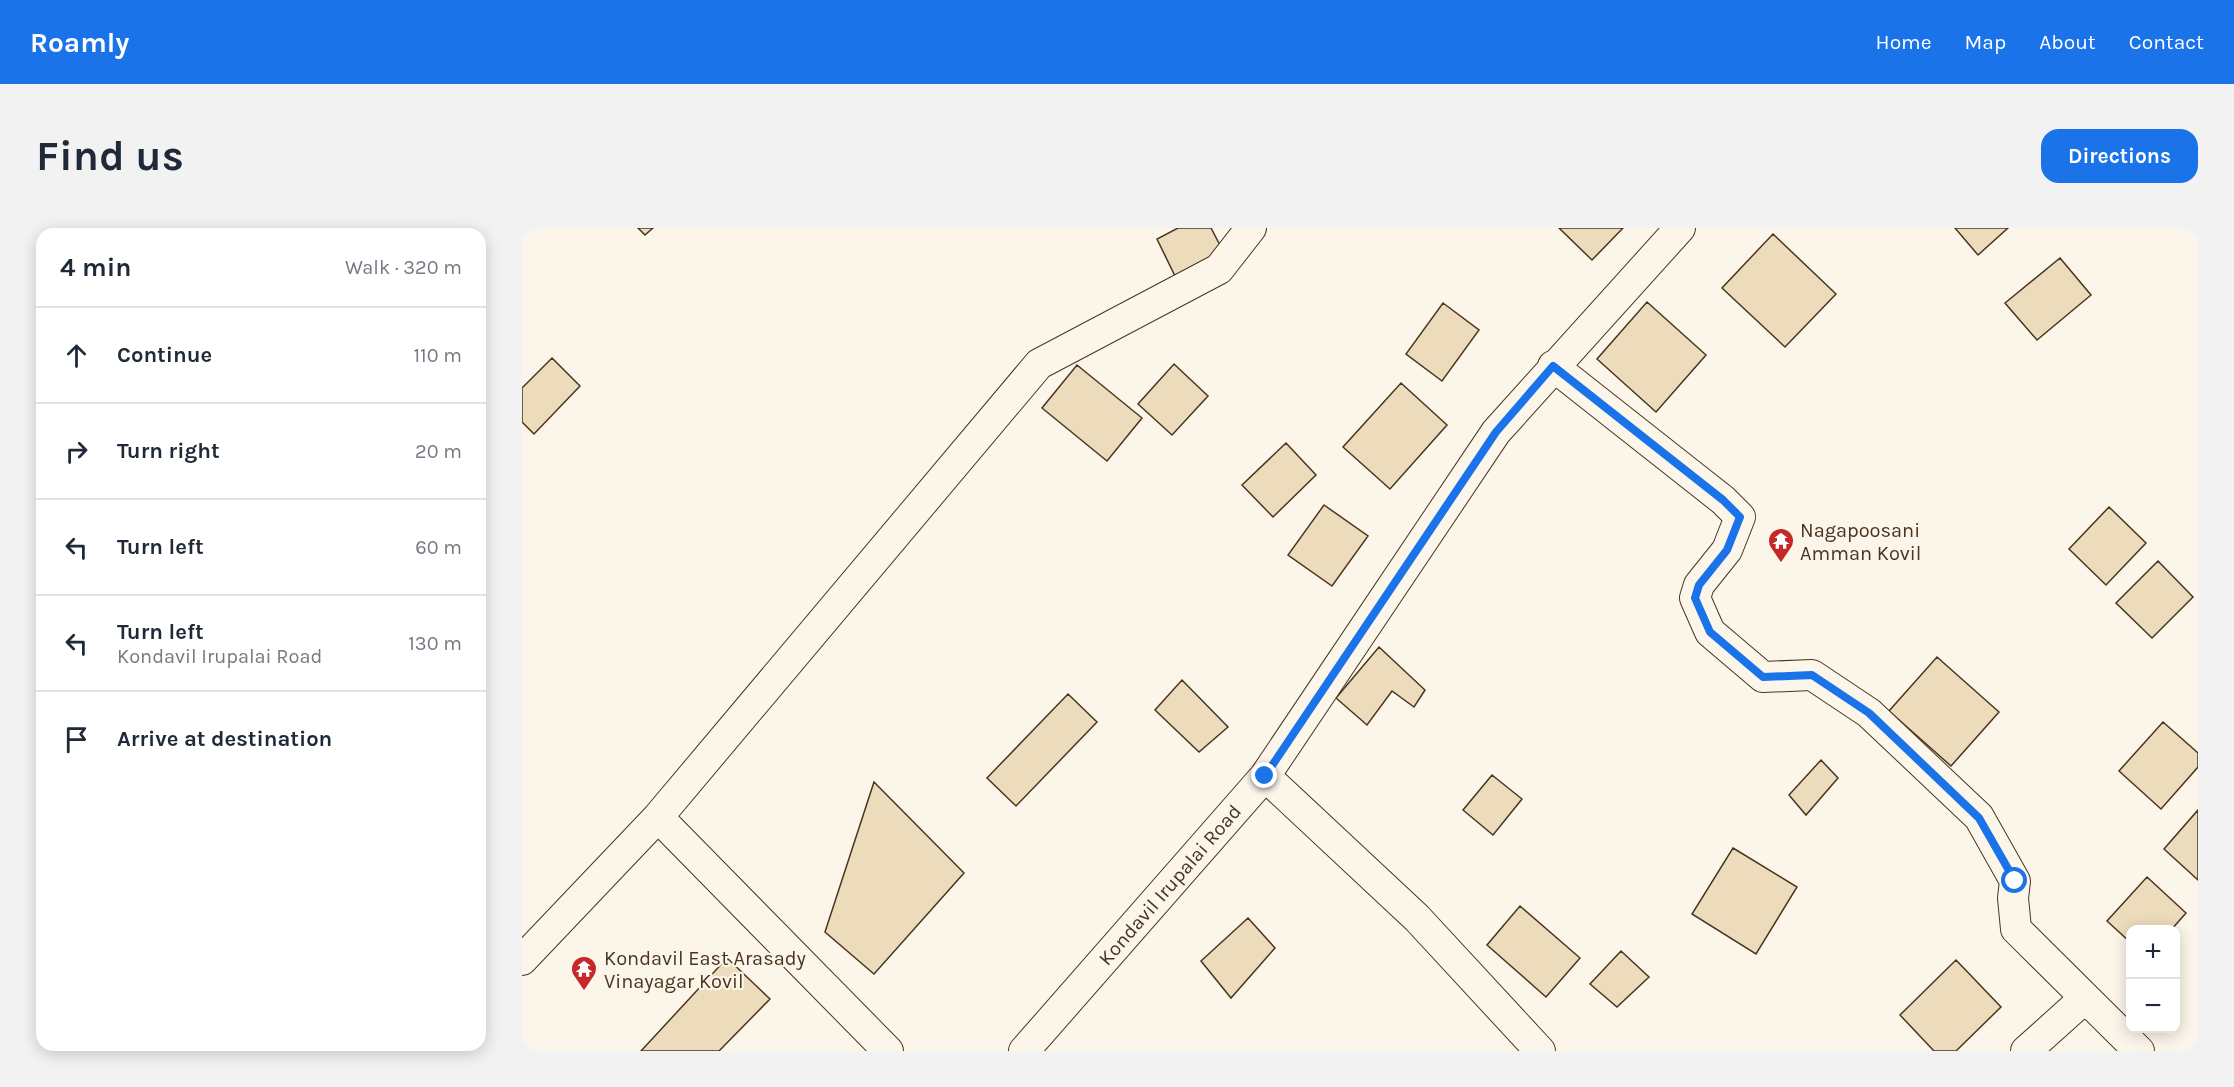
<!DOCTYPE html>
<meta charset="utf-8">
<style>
body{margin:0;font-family:Karla,sans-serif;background:#f2f2f3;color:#1f2937}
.controls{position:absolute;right:18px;bottom:18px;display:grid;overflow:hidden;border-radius:12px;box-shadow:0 3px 15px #0003}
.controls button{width:54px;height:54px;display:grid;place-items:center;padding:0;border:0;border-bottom:2px solid #e0e1e3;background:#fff;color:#1f2937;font:30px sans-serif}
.stop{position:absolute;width:18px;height:18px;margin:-14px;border:4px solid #1a73e8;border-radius:50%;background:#fff}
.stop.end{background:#1a73e8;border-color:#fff;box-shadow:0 2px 6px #0008}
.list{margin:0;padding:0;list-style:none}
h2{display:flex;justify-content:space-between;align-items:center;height:78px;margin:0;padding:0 24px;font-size:26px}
h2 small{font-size:20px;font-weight:400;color:#747a83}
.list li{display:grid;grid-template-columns:39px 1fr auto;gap:18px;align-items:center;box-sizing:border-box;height:96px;padding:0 24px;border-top:2px solid #e0e1e3}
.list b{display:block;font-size:22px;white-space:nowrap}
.list p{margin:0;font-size:20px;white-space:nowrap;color:#747a83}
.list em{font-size:20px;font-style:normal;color:#747a83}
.icon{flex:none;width:33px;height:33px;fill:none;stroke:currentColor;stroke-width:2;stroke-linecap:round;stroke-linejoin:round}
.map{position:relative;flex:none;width:1676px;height:823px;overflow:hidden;border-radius:18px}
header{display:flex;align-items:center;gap:36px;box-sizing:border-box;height:84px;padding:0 30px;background:#1a73e8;color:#fff}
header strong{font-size:28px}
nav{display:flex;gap:33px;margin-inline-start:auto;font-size:21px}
.intro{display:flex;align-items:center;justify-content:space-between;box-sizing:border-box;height:144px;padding:0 36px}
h1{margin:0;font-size:42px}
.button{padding:15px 27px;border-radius:18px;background:#1a73e8;color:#fff;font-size:21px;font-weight:700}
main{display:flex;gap:36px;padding:0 36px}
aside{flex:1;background:#fff;border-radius:18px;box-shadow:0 3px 15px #0003}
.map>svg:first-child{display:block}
.building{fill:#ecdcbc;stroke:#4a3520;stroke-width:1.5}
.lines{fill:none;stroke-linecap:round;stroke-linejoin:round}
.minor-casing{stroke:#4a3520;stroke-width:32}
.minor{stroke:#fbf6e9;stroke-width:30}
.route{stroke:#1a73e8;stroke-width:8}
.labels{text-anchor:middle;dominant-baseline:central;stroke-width:4.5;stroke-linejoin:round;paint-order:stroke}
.poi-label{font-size:20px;fill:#4a3520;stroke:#fbf6e9;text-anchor:start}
.street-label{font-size:20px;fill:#4a3520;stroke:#fbf6e9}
</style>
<header>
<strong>Roamly</strong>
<nav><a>Home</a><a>Map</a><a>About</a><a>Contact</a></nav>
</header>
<div class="intro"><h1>Find us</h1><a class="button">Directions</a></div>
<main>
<aside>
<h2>4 min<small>Walk · 320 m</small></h2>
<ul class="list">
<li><svg class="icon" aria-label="ahead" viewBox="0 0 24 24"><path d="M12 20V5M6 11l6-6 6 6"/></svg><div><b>Continue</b></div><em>110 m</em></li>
<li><svg class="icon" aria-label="right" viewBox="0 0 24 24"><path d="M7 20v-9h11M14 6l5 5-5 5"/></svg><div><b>Turn right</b></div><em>20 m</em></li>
<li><svg class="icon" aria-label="left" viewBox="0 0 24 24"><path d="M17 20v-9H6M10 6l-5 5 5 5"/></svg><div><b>Turn left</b></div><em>60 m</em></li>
<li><svg class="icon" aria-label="left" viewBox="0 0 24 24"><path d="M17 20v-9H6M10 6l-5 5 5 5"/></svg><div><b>Turn left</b><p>Kondavil Irupalai Road</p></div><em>130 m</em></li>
<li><svg class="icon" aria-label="arrive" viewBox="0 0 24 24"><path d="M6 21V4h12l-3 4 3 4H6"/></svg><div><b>Arrive at destination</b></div></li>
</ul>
</aside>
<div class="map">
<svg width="1676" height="823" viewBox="0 0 1676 823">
<rect width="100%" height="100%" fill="#fbf6e9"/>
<path class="building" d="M116,0h15l-8,7z
M656,0h33l12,23 -48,25 -18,-37z
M1037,0h64l-31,32z
M1433,0h53l-30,27z
M1251,6l63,60 -51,53 -63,-59z
M1538,30l31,37 -54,45 -32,-37z
M1125,74l59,53 -50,57 -59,-53z
M921,75l36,27 -37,51 -36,-27z
M30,130l28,28 -46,48 -12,-12v-34z
M652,136l34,32 -36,39 -34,-31z
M555,137l65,53 -35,43 -65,-53z
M879,155l46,42 -57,64 -47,-42z
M764,215l30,32 -43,42 -31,-32z
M802,277l44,31 -36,50 -44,-31z
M1587,279l37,36 -40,42 -37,-36z
M1636,333l35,36 -41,41 -36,-35z
M857,419l46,43 -11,17 -22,-16 -25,34 -31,-27z
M1415,429l62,55 -48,54 -62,-55z
M660,452l46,47 -29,25 -44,-42z
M546,466l29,28 -81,84 -29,-28z
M1641,494l35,31v14l-37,42 -42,-38z
M1299,532l17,18 -32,37 -17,-20z
M970,547l30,24 -29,36 -30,-25z
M352,554l90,91 -90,101 -49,-42z
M1676,582v70l-34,-31z
M1211,620l64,39 -41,67 -64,-40z
M1625,649l39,36 -15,17h-41v12l-23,-21z
M998,678l60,52 -34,39 -59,-52z
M726,690l27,30 -44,50 -30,-37z
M1099,723l28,26 -32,30 -27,-23z
M205,730l43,41 -51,52h-78z
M1434,732l45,47 -45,44h-22l-34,-36z"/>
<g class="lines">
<defs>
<path id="minor" d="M1031,138l170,134 17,17 -13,33 -28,35 -4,13 15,34 53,45 49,-2 57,38 110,104 36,64 -2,17 3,31 123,122
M743,548l152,142 123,133
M136,589l381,-453 180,-95 32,-41
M0,732l136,-143 230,234
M502,823l241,-275 231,-344 184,-204
M1504,823l59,-53"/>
</defs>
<use href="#minor" class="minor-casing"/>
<use href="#minor" class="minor"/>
</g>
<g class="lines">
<path class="route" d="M743,548l231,-344 57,-66 170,134 17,17 -13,33 -28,35 -4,13 15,34 53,45 49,-2 57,38 110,105 36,63"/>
</g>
<defs>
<symbol id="temple-pin" viewBox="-11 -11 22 30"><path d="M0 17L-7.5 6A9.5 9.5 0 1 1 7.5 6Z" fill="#c62828" stroke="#fbf6e9"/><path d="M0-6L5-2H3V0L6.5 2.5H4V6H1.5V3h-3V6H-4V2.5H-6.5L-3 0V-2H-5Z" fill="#fff"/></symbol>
</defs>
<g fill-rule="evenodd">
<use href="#temple-pin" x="1244" y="298" width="30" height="40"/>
<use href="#temple-pin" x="47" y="726" width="30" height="40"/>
</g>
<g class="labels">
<g class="poi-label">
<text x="1278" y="302">Nagapoosani<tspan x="1278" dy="23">Amman Kovil</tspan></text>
<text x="82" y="730">Kondavil East Arasady<tspan x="82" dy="23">Vinayagar Kovil</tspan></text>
</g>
<g class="street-label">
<text transform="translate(648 657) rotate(-49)">Kondavil Irupalai Road</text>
</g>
</g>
</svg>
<div class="controls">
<button>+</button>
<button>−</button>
</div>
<div class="stop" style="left:1493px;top:653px"></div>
<div class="stop end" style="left:743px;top:548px"></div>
</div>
</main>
